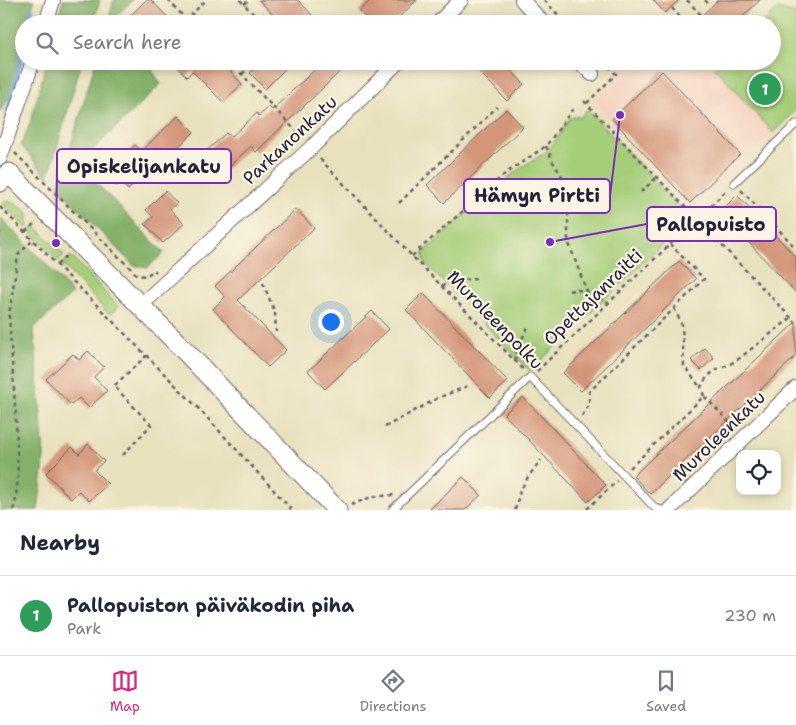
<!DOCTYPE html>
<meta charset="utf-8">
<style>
body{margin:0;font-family:"Shantell Sans",sans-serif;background:#f6f6f7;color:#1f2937}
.controls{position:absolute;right:15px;bottom:15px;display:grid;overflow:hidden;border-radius:10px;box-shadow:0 2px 8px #0003}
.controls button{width:45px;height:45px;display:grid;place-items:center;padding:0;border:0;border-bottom:1px solid #e0e1e3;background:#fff;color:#1f2937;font:25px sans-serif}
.you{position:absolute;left:330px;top:321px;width:18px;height:18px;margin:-12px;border:4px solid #fff;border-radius:50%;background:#1a73e8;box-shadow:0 0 0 8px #1a73e833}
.badge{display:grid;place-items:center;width:32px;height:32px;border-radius:50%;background:#db2777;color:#fff;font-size:16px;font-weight:700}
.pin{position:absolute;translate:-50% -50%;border:2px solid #fff;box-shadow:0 1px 5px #0006}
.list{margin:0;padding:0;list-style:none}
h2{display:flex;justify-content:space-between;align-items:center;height:65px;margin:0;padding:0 20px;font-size:21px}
h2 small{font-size:16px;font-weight:400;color:#747a83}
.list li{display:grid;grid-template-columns:32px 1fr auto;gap:15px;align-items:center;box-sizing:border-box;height:80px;padding:0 20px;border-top:1px solid #e0e1e3}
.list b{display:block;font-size:19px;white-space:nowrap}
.list p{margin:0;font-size:16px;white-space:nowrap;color:#747a83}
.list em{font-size:16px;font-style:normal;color:#747a83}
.icon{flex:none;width:28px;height:28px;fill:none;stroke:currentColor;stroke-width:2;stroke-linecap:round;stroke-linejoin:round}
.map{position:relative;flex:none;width:796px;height:510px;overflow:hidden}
.search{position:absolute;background:#fff;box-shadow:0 2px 8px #0003;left:15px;right:15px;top:15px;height:55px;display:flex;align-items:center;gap:12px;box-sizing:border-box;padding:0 18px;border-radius:28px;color:#747a83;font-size:19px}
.sheet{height:145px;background:#fff}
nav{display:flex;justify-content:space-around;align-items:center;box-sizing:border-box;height:70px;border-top:1px solid #e0e1e3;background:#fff;font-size:14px;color:#747a83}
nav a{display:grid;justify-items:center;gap:2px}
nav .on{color:#db2777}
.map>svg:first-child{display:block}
.built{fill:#f4d3c0}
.green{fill:#a6ce79;stroke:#64785a}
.forest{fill:#84b169;stroke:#536a52}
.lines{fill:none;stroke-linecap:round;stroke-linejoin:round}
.stream{stroke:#73a5df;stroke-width:4.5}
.building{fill:#d49679}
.service-casing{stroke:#676568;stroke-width:9}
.minor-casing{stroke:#676568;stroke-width:16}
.secondary-casing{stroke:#676568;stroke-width:21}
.path{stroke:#676568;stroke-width:2.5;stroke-dasharray:4 4;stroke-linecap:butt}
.service{stroke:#fff;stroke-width:7}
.minor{stroke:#fff;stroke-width:14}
.secondary{stroke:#fff;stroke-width:19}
.labels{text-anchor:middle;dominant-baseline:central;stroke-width:4.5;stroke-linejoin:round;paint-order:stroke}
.street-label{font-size:18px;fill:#22223b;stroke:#fcf5e5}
.leader{fill:none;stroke:#7b2cbf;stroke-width:2}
.callout-dot{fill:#7b2cbf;stroke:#fcf5e5;stroke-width:2}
.callout{fill:#fcf5e5;stroke:#7b2cbf;stroke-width:2}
.callout-label{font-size:19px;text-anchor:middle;font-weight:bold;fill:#22223b}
</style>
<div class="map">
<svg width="796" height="510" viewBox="0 0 796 510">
<rect width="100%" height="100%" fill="#fcf5e5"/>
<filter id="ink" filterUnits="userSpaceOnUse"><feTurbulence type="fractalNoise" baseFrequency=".02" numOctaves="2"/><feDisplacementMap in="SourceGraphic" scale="10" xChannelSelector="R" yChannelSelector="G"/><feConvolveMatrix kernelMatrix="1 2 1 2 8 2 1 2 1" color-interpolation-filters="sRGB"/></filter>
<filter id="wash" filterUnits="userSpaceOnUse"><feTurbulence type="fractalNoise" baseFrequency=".0096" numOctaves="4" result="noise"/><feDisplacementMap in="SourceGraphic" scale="20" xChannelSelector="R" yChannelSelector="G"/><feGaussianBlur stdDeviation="1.12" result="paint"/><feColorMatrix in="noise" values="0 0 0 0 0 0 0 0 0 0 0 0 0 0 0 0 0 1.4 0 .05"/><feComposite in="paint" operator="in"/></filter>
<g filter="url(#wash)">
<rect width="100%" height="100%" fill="#e8e1bd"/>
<path class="built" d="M615,61h86l5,6 4,-4 63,70 -80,75 -101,-107 26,-27 -7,-9z"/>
<path class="green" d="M778,9l18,5v96l-23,23 -59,-66 6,-6h52v-37h-11z
M587,109l103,109 -160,153 -105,-108 -2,-10 60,-55 36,-29 24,-15 10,-10 17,-26 7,-2 3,2z
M5,201l11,2 12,10v13l-2,2 -24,-25z
M35,226l29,29 -6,6 -28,-30z
M71,256l47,50 -7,8 -4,-2 -45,-48z"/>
<path class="forest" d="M0,0h34l-5,24h-5v22l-12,47 -12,19z
M63,0h37l-7,24h-36z
M114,0h19l-17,16 6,8h-15z
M47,61h35l-34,117 -27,-33 10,-25z
M96,61h50l15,23 -83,80 86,89 -17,15 -14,-3 -75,-77z
M0,217l67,69 5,8 -38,34 10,128 -1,16 -5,38h-38z"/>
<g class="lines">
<path class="stream" d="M29,24l3,-15
M7,116l17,-69"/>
</g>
<g id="blocks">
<path class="building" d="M146,0h5l23,24h-38l-7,-7z
M259,0h39l15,16 -8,8h-23z
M371,0h46l-25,24h-21l-12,-13z
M653,0h26l-14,13z
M718,0h42l-25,24h-42z
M172,61h49l21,23 -19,18 -31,-31 -5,6z
M262,61h31l-28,28 -15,-16z
M324,61h27l-95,91 -5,-6 -31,29 -18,-20 24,-22 5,4 26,-24 2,3 10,-9 3,3z
M469,61h33l22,23 -17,17z
M662,71l78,83 -50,49 -78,-84z
M506,109l17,18 -79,76 -17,-18z
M178,116l16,16 -20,19 12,12 -18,17 -14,-15 -26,25 -7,-8 -5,4 -15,-15 11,-11 4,4 19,-19 6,6z
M165,191l12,12 -7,6 14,15 -21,19 -18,-19 8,-7 -7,-7z
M737,195l59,62v36l-76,-81z
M296,209l18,19 -76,72 48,50 -18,17 -55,-58 12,-12 -10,-11z
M679,261l17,18 -115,112 -18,-18z
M423,293l85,88 -18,17 -84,-88z
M372,311l17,18 -64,60 -17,-18z
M796,322v34l-146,138 -17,-18z
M705,348l9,10 -13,12 -10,-10z
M88,351l16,16 -10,10 13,14 -18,17 -10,-10 -8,7 -25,-26 27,-25 6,6z
M523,397l83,88 -18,17 -84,-88z
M88,444l16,17 -10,9 14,14 -19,17 -10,-10 -8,8 -25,-26 26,-26 7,7z
M463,477l18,18 -16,15h-36z"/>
</g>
</g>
<g filter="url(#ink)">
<use href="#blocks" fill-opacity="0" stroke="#676568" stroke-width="1"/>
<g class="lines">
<defs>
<path id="service" d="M734,183l62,-59
M392,510l138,-133 125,131 7,2"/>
<path id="minor" d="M522,0l22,24
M46,24l7,-24
M437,24l24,-24
M579,61l13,13
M0,158l33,-97
M140,306l174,-161 85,-84
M669,510l127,-122"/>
<path id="secondary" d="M0,182l9,-9 178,180 150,157"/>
</defs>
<use href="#service" class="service-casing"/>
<use href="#minor" class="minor-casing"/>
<use href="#secondary" class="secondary-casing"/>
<path class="path" d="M168,0l16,17 7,2
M240,0l23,24
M544,0l23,24
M687,0l14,15
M705,0l5,6
M244,4l5,-4
M672,8l14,16
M257,17l6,-6
M193,24l-2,-3 1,-7 14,-14
M272,24l2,-2
M229,61l69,72
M242,74l14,-13
M584,101l212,222
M587,103l29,-29 -13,-13
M546,146l7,16 15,24v55l19,51
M15,153l122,122 9,1 8,-6 2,2
M320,159l92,97 111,113
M568,186l19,12
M741,190l55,58
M641,192l16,-15
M399,203l98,-96
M0,207l201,204 91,99
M25,232l10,-9
M412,256l94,-83 40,-27 27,-37
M57,265l10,-10
M263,283l12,30 1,19
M441,286l20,-6 17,-1
M569,291c16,-4 25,6 39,12
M674,308l8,17 2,41 16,21
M515,361l2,-12 11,-22
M537,371l190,-181
M704,396l-3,-9c10,-21 24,-17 40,-30 17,-13 33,-26 50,-39
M582,416l7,-12v-12l115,-113 -34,-35
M385,427l53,-29 32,-13
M123,455l28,-30 -37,-39 32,-30
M630,468l74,-72 32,33
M351,505l20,-8 23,-2
M587,509l30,-28
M13,510l2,-4 3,-29 -2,-57 -7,-104 9,-61 15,-15
M515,510l5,-19 8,-14 13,-17"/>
<use href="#service" class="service"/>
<use href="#minor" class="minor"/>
<use href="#secondary" class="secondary"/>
</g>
</g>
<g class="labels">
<g class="street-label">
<text transform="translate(290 140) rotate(-43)">Parkanonkatu</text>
<text transform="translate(593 297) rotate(-44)">Opettajanraitti</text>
<text transform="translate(495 320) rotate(46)">Muroleenpolku</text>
<text transform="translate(719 436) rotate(-44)">Muroleenkatu</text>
</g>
</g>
<path class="leader" d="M56 243L57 166M620 115L610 196M550 242L647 224"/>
<g class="callout-dot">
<circle cx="56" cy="243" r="5"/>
<circle cx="620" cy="115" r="5"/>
<circle cx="550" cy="242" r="5"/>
</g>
<g class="callout">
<rect x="57" y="149" width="174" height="34" rx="5"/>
<rect x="464" y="179" width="146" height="34" rx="5"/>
<rect x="647" y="207" width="129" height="34" rx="5"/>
</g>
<g class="callout-label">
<text x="144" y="173">Opiskelijankatu</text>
<text x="537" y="202">Hämyn Pirtti</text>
<text x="711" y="231">Pallopuisto</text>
</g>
</svg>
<div class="controls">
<button><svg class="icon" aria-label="locate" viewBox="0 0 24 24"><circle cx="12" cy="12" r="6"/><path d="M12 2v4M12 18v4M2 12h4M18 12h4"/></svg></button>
</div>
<div class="you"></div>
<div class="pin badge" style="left:765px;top:89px;background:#2e9e5b">1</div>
<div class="search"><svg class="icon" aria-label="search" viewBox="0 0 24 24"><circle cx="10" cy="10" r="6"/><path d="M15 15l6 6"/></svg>Search here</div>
</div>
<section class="sheet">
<h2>Nearby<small></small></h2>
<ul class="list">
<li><span class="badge" style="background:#2e9e5b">1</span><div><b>Pallopuiston päiväkodin piha</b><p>Park</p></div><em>230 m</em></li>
</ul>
</section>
<nav>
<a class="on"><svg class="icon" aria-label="map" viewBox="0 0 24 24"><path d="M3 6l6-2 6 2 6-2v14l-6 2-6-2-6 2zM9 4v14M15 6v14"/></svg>Map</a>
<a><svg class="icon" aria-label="directions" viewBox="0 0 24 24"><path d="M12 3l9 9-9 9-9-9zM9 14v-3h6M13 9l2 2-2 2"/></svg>Directions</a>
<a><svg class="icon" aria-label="saved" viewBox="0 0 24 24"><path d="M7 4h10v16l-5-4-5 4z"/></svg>Saved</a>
</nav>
